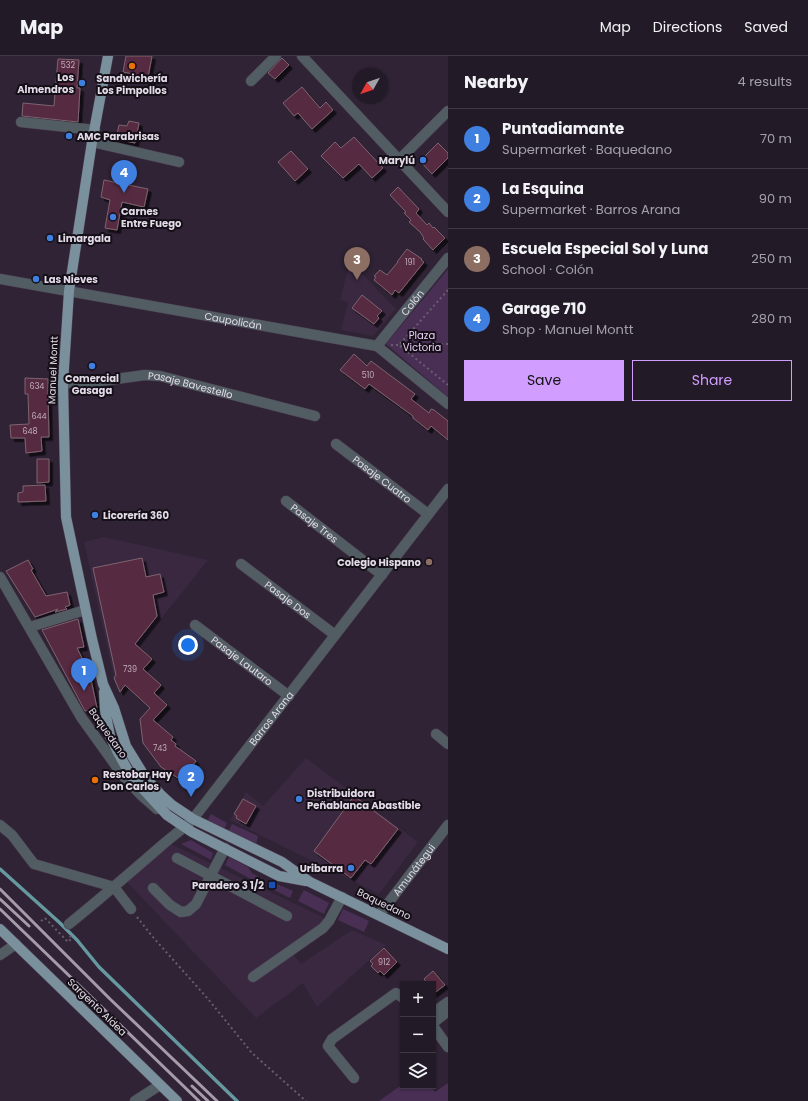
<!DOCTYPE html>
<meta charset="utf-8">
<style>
body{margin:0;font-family:Poppins,sans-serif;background:#2f2734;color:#f1f3f6}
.controls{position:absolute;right:12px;bottom:12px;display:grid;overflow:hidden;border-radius:0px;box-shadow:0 1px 3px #0004}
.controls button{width:36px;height:36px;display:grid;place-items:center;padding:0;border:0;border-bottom:1px solid #403845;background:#231a28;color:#f1f3f6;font:20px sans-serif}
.compass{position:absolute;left:352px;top:12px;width:36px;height:36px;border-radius:50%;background:#231a28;box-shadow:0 1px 3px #0004;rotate:230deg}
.you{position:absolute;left:188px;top:589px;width:14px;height:14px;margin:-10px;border:3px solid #fff;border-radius:50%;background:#1a73e8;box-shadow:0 0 0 6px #1a73e833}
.badge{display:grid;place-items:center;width:26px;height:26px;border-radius:50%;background:#d19dfe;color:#fff;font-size:13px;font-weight:700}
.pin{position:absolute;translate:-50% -33px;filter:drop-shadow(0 1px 2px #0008)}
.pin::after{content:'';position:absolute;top:21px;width:14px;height:12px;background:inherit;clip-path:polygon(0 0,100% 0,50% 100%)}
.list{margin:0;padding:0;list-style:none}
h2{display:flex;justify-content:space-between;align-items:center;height:52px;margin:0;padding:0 16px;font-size:17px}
h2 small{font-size:13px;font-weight:400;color:#a3a1a8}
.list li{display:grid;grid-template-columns:26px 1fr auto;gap:12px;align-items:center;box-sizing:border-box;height:60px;padding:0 16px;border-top:1px solid #403845}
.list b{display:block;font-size:15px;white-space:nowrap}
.list p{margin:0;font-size:13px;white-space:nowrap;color:#a3a1a8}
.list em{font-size:13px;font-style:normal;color:#a3a1a8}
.actions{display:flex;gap:8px;padding:12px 16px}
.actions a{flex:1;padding:9px 0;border:1px solid #d19dfe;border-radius:0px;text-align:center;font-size:14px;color:#d19dfe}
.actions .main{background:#d19dfe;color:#111}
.icon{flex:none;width:22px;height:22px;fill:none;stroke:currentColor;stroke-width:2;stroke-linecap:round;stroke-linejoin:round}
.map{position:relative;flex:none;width:448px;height:1045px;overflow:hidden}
header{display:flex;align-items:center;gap:24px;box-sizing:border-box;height:56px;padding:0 20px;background:#231a28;border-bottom:1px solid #403845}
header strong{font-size:19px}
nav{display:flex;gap:22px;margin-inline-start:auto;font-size:14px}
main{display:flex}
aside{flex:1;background:#231a28}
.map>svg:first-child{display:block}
.built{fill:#392840}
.green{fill:#4a2f55}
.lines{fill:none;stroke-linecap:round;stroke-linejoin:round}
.stream{stroke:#6698a0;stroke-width:3.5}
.building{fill:#572940;stroke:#7e646f;filter:url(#shadow)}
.minor-casing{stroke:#4c4051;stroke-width:11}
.major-casing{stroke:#4c4051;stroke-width:11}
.path{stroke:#695e6e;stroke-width:2;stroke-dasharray:2 3;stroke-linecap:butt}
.minor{stroke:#525c63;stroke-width:10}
.major{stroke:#7b909d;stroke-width:10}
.rail{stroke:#a59ba9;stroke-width:3}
.food-dot{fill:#e8710a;stroke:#140f17;stroke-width:1.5}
.shop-dot{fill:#3f7fe0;stroke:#140f17;stroke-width:1.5}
.education-dot{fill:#8d6e63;stroke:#140f17;stroke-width:1.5}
.transit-dot{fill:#1a4fb4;stroke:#140f17;stroke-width:1.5}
.labels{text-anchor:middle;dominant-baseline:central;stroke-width:4;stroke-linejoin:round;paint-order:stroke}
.number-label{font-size:8px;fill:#c0aebd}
.poi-label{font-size:10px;font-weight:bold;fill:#e3dbe7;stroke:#140f17;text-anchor:start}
.street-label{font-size:10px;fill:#e3dbe7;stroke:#140f17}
.park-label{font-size:10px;fill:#ecd0f8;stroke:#140f17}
</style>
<header>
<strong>Map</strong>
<nav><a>Map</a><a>Directions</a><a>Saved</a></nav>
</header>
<main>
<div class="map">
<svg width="448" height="1045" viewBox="0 0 448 1045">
<defs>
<filter id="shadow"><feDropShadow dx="3.5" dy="3.5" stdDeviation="0" flood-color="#0009"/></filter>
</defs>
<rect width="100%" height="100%" fill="#2f2335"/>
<path class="built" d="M350,205l46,48 -23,27 -32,-6 7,-28 -8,-2z
M104,481l104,23 -94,118 -30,-136z
M306,702l112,84 -39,52 -149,-74 16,-28 17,14z
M168,788l5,1 158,76 -40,30 10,13 51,-34 34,15 -69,62 -14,-24 -47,35 -131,-138z"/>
<path class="green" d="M448,213v128l-62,-53z
M211,758l16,9 -3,7 -17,-9z
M232,768l26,12 -2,9 -28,-13z
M191,784l22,13 -2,7 -30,-16z
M229,801l19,10 4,6 7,4 -3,5 -31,-17z
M277,828l16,7 -3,7 -16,-8z
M304,834l25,13 -5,11 -26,-13z
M343,853l26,12 -5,11 -26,-12z
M448,1027v18h-69l24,-17v2h28l4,6z"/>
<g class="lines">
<path class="stream" d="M0,813l60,54 17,17 22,27 138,134"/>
</g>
<path class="building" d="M126,0h26l-4,21 -25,-5z
M282,2l7,7 -14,14 -7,-6z
M58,3l21,1 -2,28h3l-2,34 -56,-6 1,-13 31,3z
M302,31l18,21 6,-6 7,8 -21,19 -14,-16 -4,3 -11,-13z
M129,65l10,2 -4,20 -19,-4 3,-14 8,1z
M354,81l29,31 -11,10 -13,-14 -16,14 -22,-22 14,-14 6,6z
M438,87l10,10v5l-16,16 -12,-13z
M291,95l17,18 -13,12 -17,-19z
M104,124l44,9 -4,18 -22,-5 -5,28 -12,-2 5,-28 -9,-3z
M398,131l21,22 -3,4 11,12 2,-2 4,5 1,-1 11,11 -12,12 -10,-11 1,-1 -4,-6 -11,-10 2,-2 -7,-7 2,-1 -16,-17z
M407,193l15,10 -1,1 3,2 -25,31 -4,-3 -3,5 -18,-15 2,-3 -2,-1 6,-6 7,5 11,-13h-1z
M362,239l20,16 -5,5 2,2 -5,6 -22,-16z
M354,298l13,12 4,-5 44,33 -4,5 18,14 2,-4 3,1 14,11v19l-17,-14 -3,4 -15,-12v-2l-44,-32 -4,5 -25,-19z
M25,322l23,1v16l1,42h-8l1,14 -16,2 -1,-15h-14l-1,-13 19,-1 -1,-30h-3z
M37,403h12v23l-12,1z
M45,429l1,16 -28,1v-9l5,-1v-6z
M142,502l4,19 14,-3 4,18 -11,3 4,21 -22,28 17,15 -9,10 18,16 -7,8 13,12 -14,15 20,17 -2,3 5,4 -1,2 21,15 -13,18 -4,-3 -1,2 -17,-11 -18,-24 -3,-24 10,-11 -25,-23 -5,7 -6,-14 2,-3 -23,-107z
M28,504l5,9 -2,1 15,26 21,-4 3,13 -5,2 2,2 -12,3 3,-3 -23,8 -29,-46z
M78,563l6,28 -7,1 9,18 2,-1 9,43 -12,3 -43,-81z
M354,740l44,33 -27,35 -6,-4 -14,18 -37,-27z
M243,743l13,7 -10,18 -10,-6 1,-2 -3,-2z
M384,892l13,14 -13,13 -4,-4 -2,2 -7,-7 2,-2 -3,-3z
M433,915l12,14 -12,9v-10h-5l-4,-5z"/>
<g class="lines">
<defs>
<g id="minor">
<path d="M302,0l146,156"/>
<path d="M251,25l25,-25"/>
<path d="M21,66l74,8"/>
<path d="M92,86l87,20"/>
<path d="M399,104l49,-49"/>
<path id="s1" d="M0,223l377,67 71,58"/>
<path id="s2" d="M377,290l71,-88"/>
<path id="s3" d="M63,327l31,-1 51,-7 15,1 155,40"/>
<path id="s4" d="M336,388l92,70"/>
<path id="s5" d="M286,445l96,74"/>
<path id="s6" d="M241,508l94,71"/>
<path d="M0,521l81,140 43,60 17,18 16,14"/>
<path id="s7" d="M195,569l94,71"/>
<path d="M30,571l55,-17"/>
<path d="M436,678l12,10"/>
<path d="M0,769l12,10 22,29 80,23 17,22"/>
<path d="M177,802l110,58"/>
<path d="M153,832l17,17 11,7 7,-1 8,-7 29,-56"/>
<path id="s8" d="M379,859l69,-90"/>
<path id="s9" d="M69,868c31,-25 61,-51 91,-77 11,-10 23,-18 33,-28l255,-330"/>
<path d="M0,899l16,-11"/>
<path d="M253,921l70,-49 6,-7 13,-24"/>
<path d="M433,957l15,-11"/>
<path d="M433,967l15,-12"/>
<path d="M433,970l15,21"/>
<path d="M354,1022l-26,-32 4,-7 64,-46 7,5"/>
<path d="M135,1045l25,-16"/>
</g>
<path id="major" d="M108,0l-16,86 -23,149 -6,92 3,134 26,122 11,45 11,24 12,38 19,31 16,18 11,10 21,14 89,43 28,20 138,67
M104,636l1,18 5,26 7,15 14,25 36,39 25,17 87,44 27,5
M0,873l177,172"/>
</defs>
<use href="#minor" class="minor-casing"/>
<use href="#major" class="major-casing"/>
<path class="path" d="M448,234l-49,55 49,40
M391,289l57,-1
M137,861l15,19 56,63 44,54 54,48
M41,865l4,-3 23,24 4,-4 -4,-4"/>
<use href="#minor" class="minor"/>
<use href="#major" class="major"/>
<path class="rail" d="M0,833l110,110 107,102
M0,843l29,27
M0,853l199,192
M192,1030l16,15"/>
</g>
<g class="food-dot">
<circle cx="132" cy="10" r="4"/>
<circle cx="95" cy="724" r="4"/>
</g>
<g class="shop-dot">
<circle cx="82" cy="27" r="4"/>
<circle cx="69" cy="80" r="4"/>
<circle cx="423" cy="104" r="4"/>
<circle cx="113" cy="161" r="4"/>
<circle cx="50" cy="182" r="4"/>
<circle cx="36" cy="223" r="4"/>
<circle cx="92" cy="310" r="4"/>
<circle cx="95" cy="459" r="4"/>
<circle cx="299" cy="743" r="4"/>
<circle cx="351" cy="812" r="4"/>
</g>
<circle class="education-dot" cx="429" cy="506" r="4"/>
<rect class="transit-dot" x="268" y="825" width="8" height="8" rx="2"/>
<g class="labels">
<g class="number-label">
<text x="68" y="9">532</text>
<text x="410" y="206">191</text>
<text x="368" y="319">510</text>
<text x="37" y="330">634</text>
<text x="39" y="360">644</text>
<text x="30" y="375">648</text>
<text x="130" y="613">739</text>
<text x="160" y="692">743</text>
<text x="384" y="906">912</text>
</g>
<g class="poi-label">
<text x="74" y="21" text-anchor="end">Los<tspan x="74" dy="12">Almendros</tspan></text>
<text x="132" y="22" text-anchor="middle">Sandwichería<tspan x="132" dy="12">Los Pimpollos</tspan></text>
<text x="77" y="80">AMC Parabrisas</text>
<text x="415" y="104" text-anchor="end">Marylú</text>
<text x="121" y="155">Carnes<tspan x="121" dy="12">Entre Fuego</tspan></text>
<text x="58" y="182">Limargala</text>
<text x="44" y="223">Las Nieves</text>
<text x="92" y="322" text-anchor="middle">Comercial<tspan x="92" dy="12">Gasaga</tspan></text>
<text x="103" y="459">Licorería 360</text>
<text x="421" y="506" text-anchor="end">Colegio Hispano</text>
<text x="103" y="718">Restobar Hay<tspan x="103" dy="12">Don Carlos</tspan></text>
<text x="307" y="737">Distribuidora<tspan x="307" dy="12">Peñablanca Abastible</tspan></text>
<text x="343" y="812" text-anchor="end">Uribarra</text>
<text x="264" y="829" text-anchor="end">Paradero 3 1/2</text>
</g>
<g class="street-label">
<text stroke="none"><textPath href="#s2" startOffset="56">Colón</textPath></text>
<text stroke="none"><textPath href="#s1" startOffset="237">Caupolicán</textPath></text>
<text transform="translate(53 314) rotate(-88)">Manuel Montt</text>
<text stroke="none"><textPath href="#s3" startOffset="129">Pasaje Bavestello</textPath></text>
<text stroke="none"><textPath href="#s4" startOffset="58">Pasaje Cuatro</textPath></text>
<text stroke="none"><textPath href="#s5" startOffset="36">Pasaje Tres</textPath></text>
<text stroke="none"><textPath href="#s6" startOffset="59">Pasaje Dos</textPath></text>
<text stroke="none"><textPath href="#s7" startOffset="59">Pasaje Lautaro</textPath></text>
<text stroke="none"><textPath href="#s9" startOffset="290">Barros Arana</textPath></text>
<text transform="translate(108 677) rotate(55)">Baquedano</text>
<text stroke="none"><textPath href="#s8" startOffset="57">Amunátegui</textPath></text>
<text transform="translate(384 848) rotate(26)">Baquedano</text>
<text transform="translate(97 951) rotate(44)">Sargento Aldea</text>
</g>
<g class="park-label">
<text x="422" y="279">Plaza<tspan x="422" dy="12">Victoria</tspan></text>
</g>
</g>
</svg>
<div class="controls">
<button>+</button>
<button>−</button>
<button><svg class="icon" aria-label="layers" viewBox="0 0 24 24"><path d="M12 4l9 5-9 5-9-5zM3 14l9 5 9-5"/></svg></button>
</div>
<svg class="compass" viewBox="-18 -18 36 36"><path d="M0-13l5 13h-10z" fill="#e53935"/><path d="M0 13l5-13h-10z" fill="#a3a1a8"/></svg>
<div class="you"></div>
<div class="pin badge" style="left:84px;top:635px;background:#3f7fe0">1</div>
<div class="pin badge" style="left:191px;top:741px;background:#3f7fe0">2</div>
<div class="pin badge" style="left:357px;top:224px;background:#8d6e63">3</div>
<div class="pin badge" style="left:124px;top:137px;background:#3f7fe0">4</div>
</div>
<aside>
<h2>Nearby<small>4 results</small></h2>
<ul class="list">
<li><span class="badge" style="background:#3f7fe0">1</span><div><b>Puntadiamante</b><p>Supermarket · Baquedano</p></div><em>70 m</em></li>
<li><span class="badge" style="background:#3f7fe0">2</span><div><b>La Esquina</b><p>Supermarket · Barros Arana</p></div><em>90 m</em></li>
<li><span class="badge" style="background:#8d6e63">3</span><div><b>Escuela Especial Sol y Luna</b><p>School · Colón</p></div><em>250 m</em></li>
<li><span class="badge" style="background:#3f7fe0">4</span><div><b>Garage 710</b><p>Shop · Manuel Montt</p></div><em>280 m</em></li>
</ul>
<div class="actions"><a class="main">Save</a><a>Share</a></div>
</aside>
</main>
